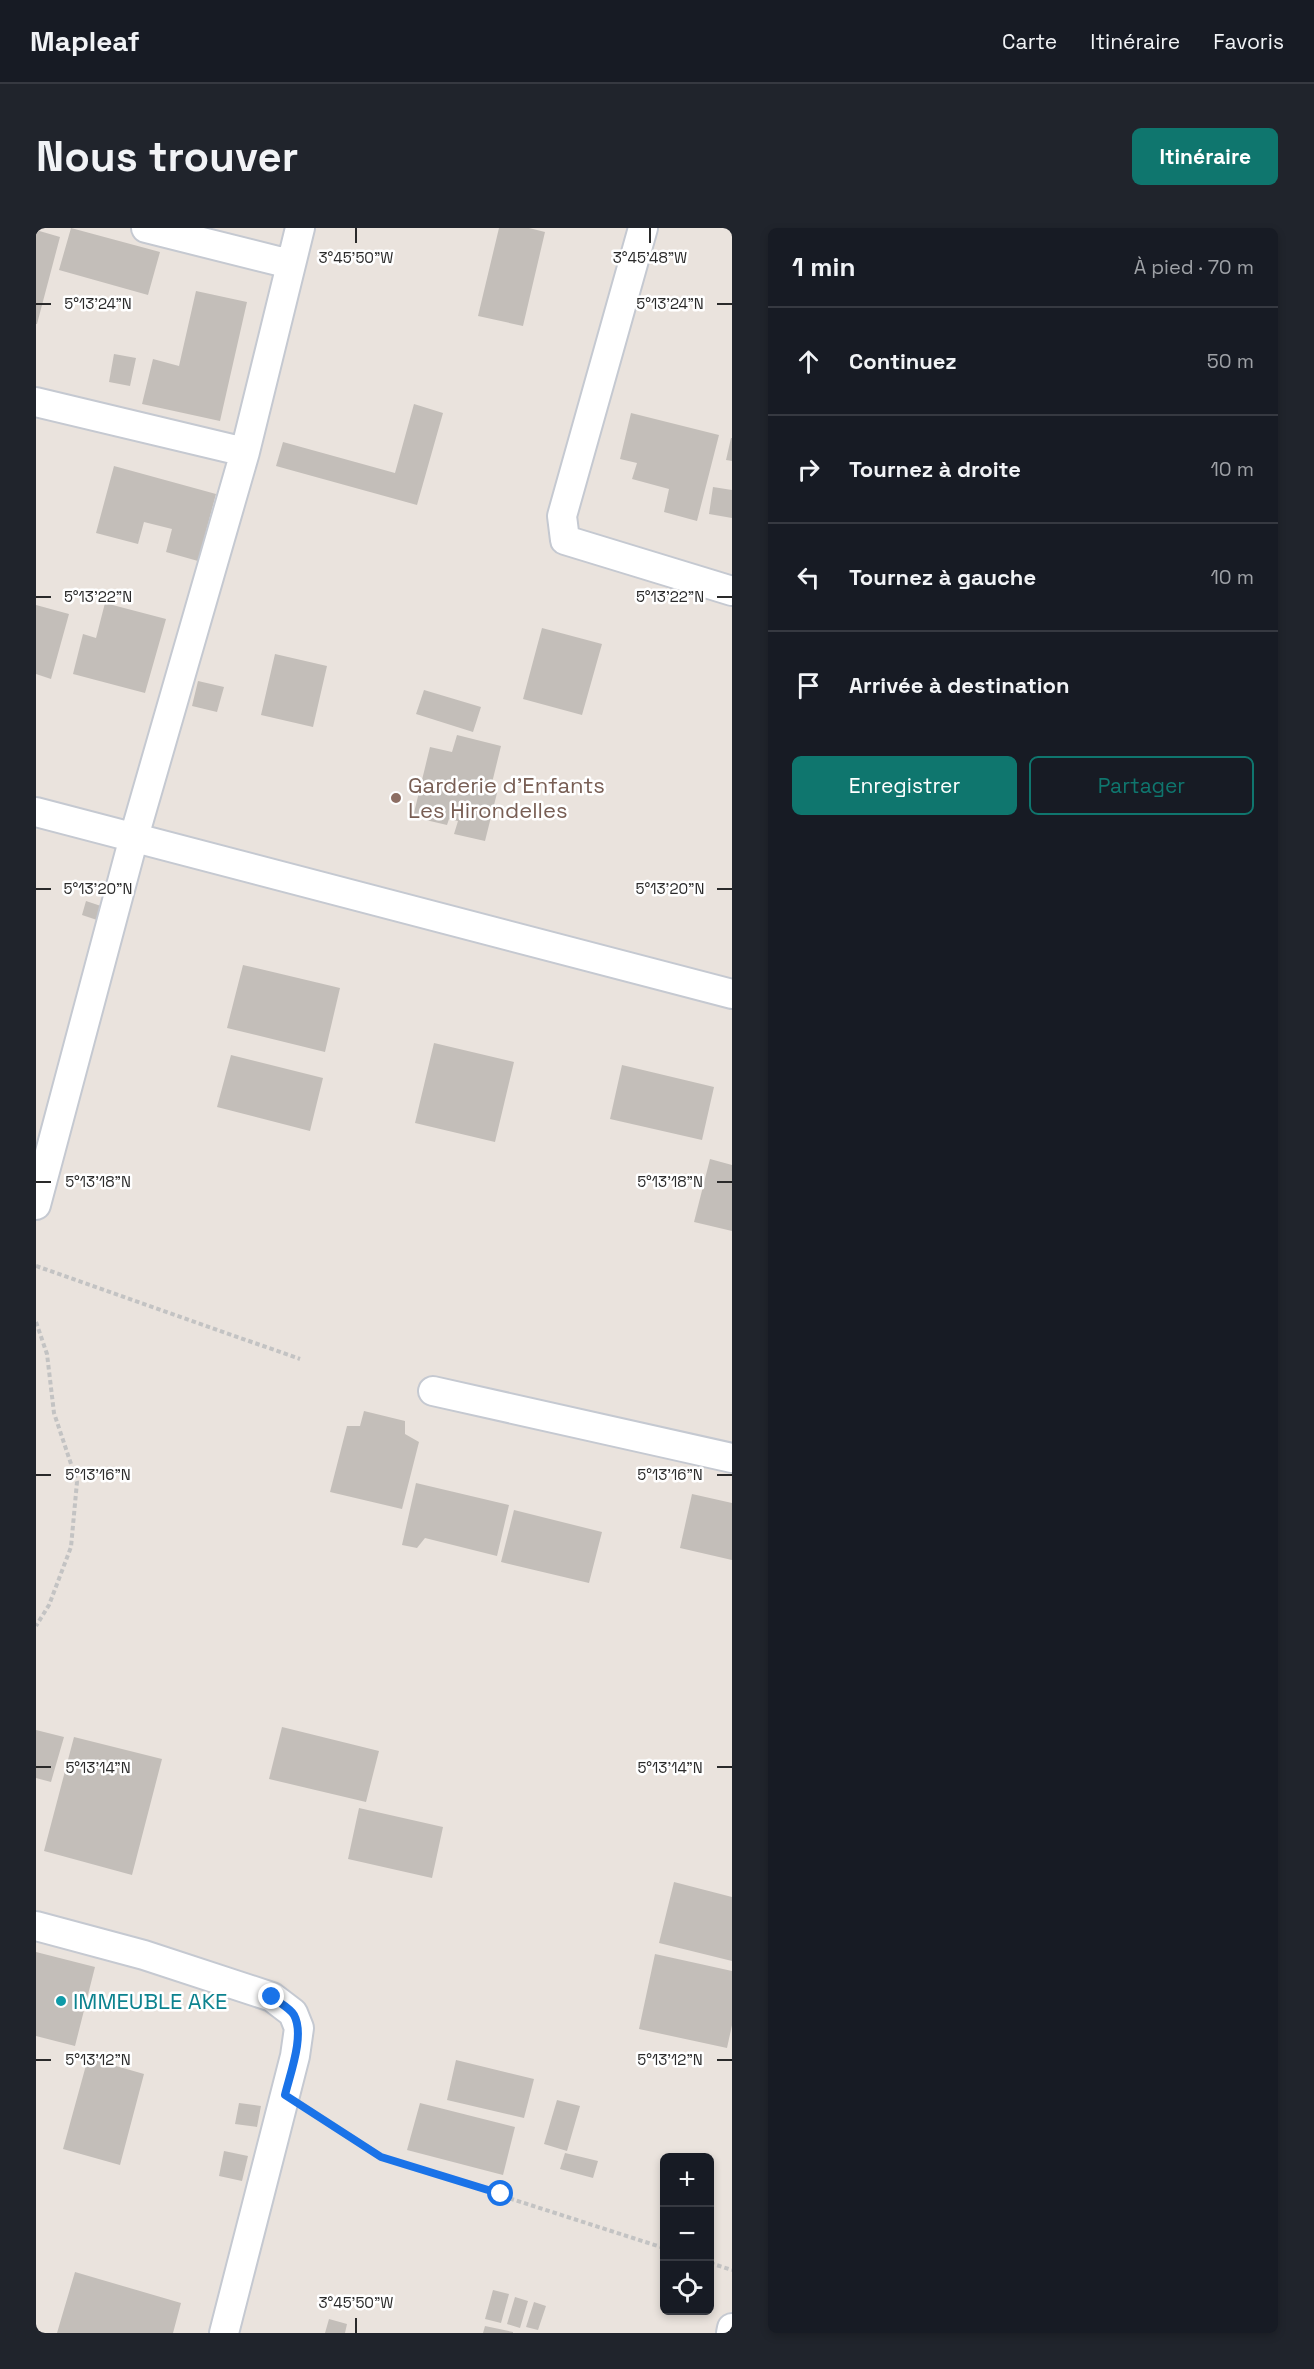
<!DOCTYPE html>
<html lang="fr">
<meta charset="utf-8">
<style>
body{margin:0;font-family:"Space Grotesk",sans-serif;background:#20242c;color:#f1f3f6}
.controls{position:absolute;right:18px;bottom:18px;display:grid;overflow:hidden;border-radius:9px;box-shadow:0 3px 9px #0003}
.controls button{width:54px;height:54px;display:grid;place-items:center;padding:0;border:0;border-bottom:2px solid #363941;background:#171b24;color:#f1f3f6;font:30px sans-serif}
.stop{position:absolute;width:18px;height:18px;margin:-14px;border:4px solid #1a73e8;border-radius:50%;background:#fff}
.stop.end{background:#1a73e8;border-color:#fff;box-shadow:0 2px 6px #0008}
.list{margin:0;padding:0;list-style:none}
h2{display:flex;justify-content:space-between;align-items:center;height:78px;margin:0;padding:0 24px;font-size:26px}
h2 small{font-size:20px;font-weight:400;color:#9ea1a6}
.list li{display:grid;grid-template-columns:39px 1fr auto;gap:18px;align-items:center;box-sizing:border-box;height:108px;padding:0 24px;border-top:2px solid #363941}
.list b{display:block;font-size:22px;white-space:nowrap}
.list em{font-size:20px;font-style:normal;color:#9ea1a6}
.actions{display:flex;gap:12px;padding:18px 24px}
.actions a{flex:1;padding:14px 0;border:2px solid #0f766e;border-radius:9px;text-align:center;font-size:21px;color:#0f766e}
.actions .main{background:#0f766e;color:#fff}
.icon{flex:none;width:33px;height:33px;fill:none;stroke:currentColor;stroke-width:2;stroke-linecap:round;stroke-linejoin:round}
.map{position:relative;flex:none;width:696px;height:2105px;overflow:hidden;border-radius:9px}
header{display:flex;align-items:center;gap:36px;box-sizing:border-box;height:84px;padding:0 30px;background:#171b24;border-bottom:2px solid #363941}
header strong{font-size:28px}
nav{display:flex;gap:33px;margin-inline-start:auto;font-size:21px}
.intro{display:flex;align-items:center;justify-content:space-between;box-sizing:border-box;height:144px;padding:0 36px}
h1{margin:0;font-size:42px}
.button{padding:15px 27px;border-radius:9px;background:#0f766e;color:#fff;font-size:21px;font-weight:700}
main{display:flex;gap:36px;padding:0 36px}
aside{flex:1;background:#171b24;border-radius:9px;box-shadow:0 3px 9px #0003}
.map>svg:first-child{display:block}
.building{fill:#c3beb9}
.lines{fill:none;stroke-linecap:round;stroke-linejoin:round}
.street-casing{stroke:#c5c9d1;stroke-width:32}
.path{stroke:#c3c3c3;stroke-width:4;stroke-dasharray:4.5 3;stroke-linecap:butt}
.street{stroke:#fff;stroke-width:28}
.route{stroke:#1a73e8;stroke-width:8}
.ticks{fill:none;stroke:#2a2a2a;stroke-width:2}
.education-dot{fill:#8d6e63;stroke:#fff;stroke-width:2}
.culture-dot{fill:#0f9aa8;stroke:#fff;stroke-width:2}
.labels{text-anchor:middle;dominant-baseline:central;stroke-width:5;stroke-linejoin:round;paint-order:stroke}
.education-label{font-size:22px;fill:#785e54;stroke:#fff;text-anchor:start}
.culture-label{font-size:22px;fill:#0d838f;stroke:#fff;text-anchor:start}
.ticks-label{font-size:15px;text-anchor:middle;fill:#2a2a2a;stroke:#fff;stroke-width:5;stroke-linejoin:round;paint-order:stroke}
</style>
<header>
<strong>Mapleaf</strong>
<nav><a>Carte</a><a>Itinéraire</a><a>Favoris</a></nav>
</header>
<div class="intro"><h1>Nous trouver</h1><a class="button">Itinéraire</a></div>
<main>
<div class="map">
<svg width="696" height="2105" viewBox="0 0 696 2105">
<rect width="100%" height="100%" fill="#eae3dd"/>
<path class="building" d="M35,0l89,24 -12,43 -89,-25z
M463,0h30l16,4 -22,94 -45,-10z
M0,2l24,7 -23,87h-1z
M160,63l51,11 -27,119 -78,-17 11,-45 26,7z
M78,126l22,4 -6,28 -21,-4z
M378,176l29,9 -26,92 -141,-39 7,-24 112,31z
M595,185l88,22 -22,86 -33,-9 5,-23 -37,-10 5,-16 -17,-4z
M695,210h1v23l-6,-1z
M78,238l102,28 -18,67 -32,-9 6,-23 -28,-7 -6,22 -42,-11z
M677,259l19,3v28l-23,-4z
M69,375l61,16 -21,74 -72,-19 10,-40 13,4z
M0,377l33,9 -18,65 -15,-5z
M506,400l60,16 -20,71 -59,-16z
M239,426l52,12 -14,61 -52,-12z
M162,453l26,6 -7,25 -25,-6z
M388,462l57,17 -8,25 -57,-18z
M421,507l44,11 -10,41 7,2 -13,52 -31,-7 4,-13 -9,-2 -2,6 -34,-8 17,-70 22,5z
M50,673l15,5 -4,14 -15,-5z
M207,737l97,23 -15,64 -98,-24z
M398,815l80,19 -19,80 -80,-19z
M195,827l92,23 -13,53 -93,-24z
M586,837l92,22 -12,53 -92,-21z
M674,931l22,6v66l-38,-9z
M328,1183l41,10v13l14,8 -17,67 -72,-17 17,-66h13z
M380,1255l93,22 -12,51 -72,-18 -8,10 -15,-3z
M656,1266l40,9v57l-52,-12z
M478,1282l88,22 -13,51 -88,-21z
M246,1499l97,24 -13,51 -97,-23z
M0,1502l28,7 -13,45 -15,-4z
M38,1509l88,22 -30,116 -88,-24z
M323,1580l84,19 -11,51 -84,-19z
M638,1654l58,15v64l-73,-18z
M0,1724l59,15 -20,79 -39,-10z
M619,1726l77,17v54l-5,23 -88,-19z
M52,1830l56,16 -24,91 -57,-16z
M420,1832l78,19 -10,39 -77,-18z
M521,1872l23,6 -13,45 -23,-7z
M203,1875l22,3 -4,21 -22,-3z
M384,1875l95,24 -12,48 -96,-25z
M188,1923l24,5 -6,25 -23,-5z
M529,1925l33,8 -5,17 -33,-9z
M39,2044l106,31 -8,30h-116z
M457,2062l16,4 -8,29 -16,-4z
M479,2069l13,4 -8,27 -13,-4z
M498,2074l12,4 -8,24 -12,-3z
M293,2091l18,5 -2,9h-20z
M449,2098l28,6v1h-30z"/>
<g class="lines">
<defs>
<path id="street" d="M110,0l144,36
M607,0l-81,288 3,24 167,51
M0,174l209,50
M0,584l696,182
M0,977l98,-368 111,-385 55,-224
M397,1163l299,67
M0,1698l108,29 128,42 21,16 6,15 -4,28 -71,277
M695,2105l1,-5"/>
</defs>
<use href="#street" class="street-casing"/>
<path class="path" d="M0,1038l264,93
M0,1094l11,32 7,59 23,69 -6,65 -22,58 -13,21
M276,1884l69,45 283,91
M674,2035l22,7"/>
<use href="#street" class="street"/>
</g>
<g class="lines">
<path class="route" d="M236,1769c6,5 18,11 22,18 11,20 -4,59 -9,80l96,62 120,37"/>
</g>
<path class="ticks" d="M320,0v15M614,0v15M0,76h15M681,76h15M0,369h15M681,369h15M0,661h15M681,661h15M0,954h15M681,954h15M0,1247h15M681,1247h15M0,1539h15M681,1539h15M0,1832h15M681,1832h15M320,2090v15"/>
<circle class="education-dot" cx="360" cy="570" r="6"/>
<circle class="culture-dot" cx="25" cy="1773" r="6"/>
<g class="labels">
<g class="education-label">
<text x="372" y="557">Garderie d'Enfants<tspan x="372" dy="25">Les Hirondelles</tspan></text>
</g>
<g class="culture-label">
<text x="37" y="1773">IMMEUBLE AKE</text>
</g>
</g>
<g class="ticks-label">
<text x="320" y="35">3°45'50"W</text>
<text x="614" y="35">3°45'48"W</text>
<text x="62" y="81">5°13'24"N</text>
<text x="634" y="81">5°13'24"N</text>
<text x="62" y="374">5°13'22"N</text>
<text x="634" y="374">5°13'22"N</text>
<text x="62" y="666">5°13'20"N</text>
<text x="634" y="666">5°13'20"N</text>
<text x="62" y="959">5°13'18"N</text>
<text x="634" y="959">5°13'18"N</text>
<text x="62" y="1252">5°13'16"N</text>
<text x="634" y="1252">5°13'16"N</text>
<text x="62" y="1545">5°13'14"N</text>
<text x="634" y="1545">5°13'14"N</text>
<text x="62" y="1837">5°13'12"N</text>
<text x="634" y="1837">5°13'12"N</text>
<text x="320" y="2080">3°45'50"W</text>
</g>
</svg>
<div class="controls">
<button>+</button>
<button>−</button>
<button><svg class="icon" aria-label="locate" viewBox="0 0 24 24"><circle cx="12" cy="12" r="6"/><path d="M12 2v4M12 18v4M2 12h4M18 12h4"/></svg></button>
</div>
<div class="stop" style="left:465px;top:1966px"></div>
<div class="stop end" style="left:236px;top:1769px"></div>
</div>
<aside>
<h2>1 min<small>À pied · 70 m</small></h2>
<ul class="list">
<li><svg class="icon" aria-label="ahead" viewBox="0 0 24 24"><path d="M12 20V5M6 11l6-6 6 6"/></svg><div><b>Continuez</b></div><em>50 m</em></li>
<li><svg class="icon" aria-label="right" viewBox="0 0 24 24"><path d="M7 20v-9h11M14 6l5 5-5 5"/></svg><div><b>Tournez à droite</b></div><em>10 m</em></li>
<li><svg class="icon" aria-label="left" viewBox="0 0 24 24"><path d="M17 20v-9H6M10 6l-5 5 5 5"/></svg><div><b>Tournez à gauche</b></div><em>10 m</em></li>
<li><svg class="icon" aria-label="arrive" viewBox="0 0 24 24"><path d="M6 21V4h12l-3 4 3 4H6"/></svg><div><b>Arrivée à destination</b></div></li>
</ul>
<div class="actions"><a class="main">Enregistrer</a><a>Partager</a></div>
</aside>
</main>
